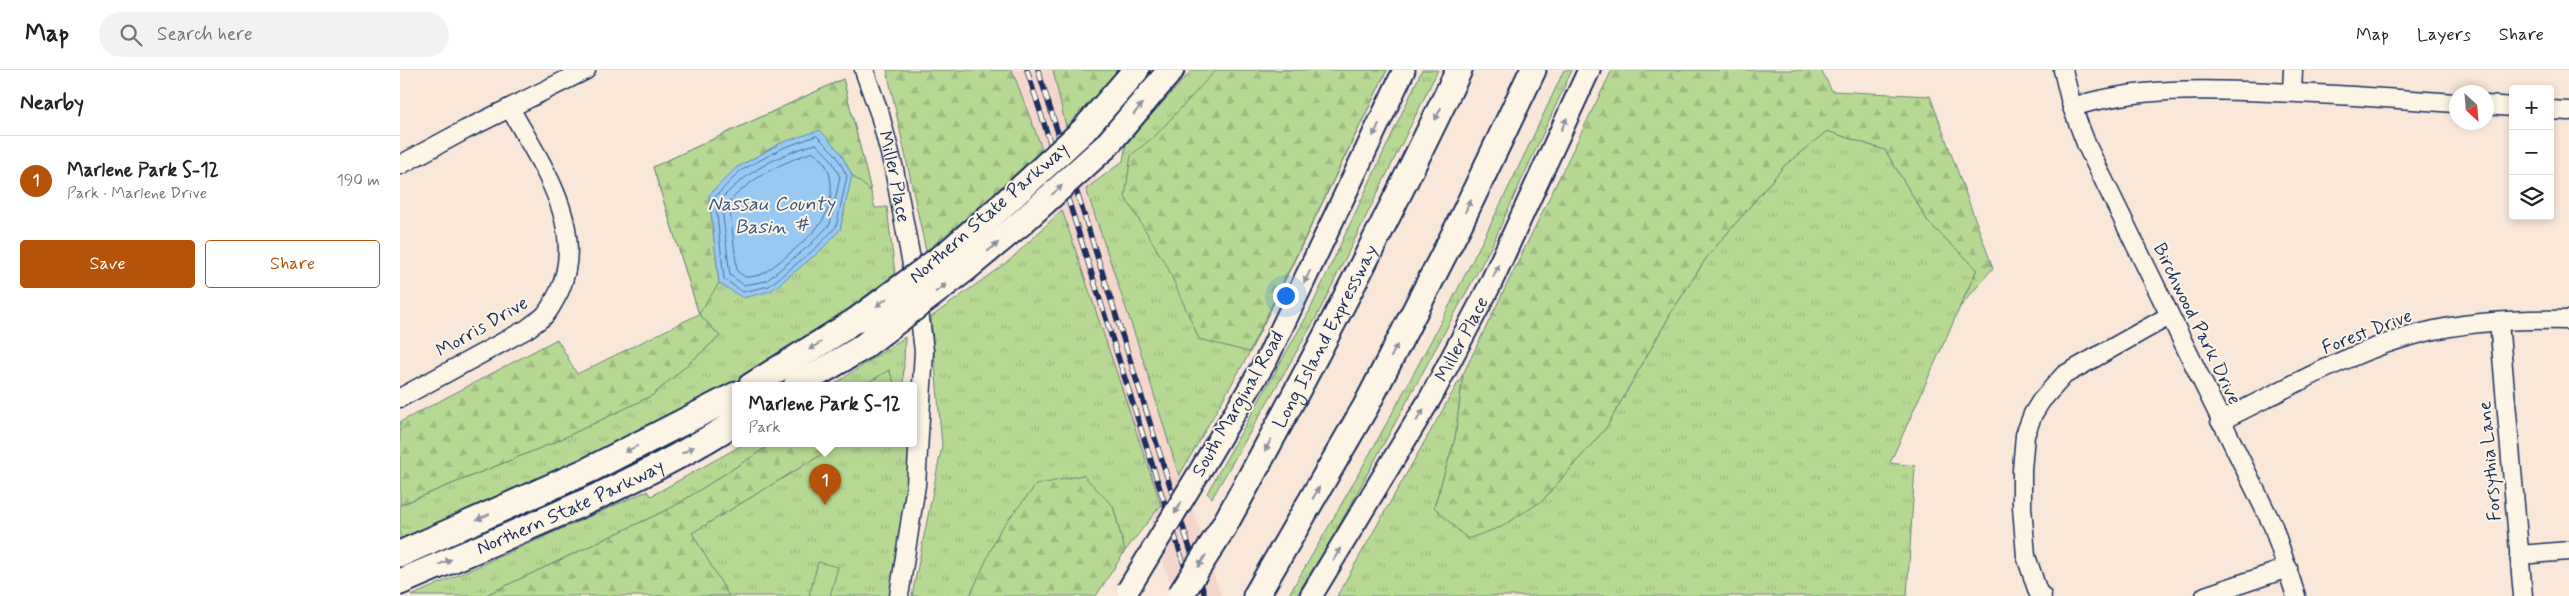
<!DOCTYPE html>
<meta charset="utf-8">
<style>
body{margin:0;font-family:Mynerve,sans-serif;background:#f2f2f2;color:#222}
.controls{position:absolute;right:15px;top:15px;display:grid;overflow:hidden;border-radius:5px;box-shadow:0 2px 8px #0003}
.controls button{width:45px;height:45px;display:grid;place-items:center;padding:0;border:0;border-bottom:1px solid #e0e0e0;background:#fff;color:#222;font:25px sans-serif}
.compass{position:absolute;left:2049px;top:15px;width:45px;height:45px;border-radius:50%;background:#fff;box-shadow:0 2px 8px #0003;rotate:154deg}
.you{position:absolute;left:885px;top:225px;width:18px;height:18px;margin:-12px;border:4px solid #fff;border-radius:50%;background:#1a73e8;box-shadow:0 0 0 8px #1a73e833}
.badge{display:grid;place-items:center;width:32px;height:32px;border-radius:50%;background:#b45309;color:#fff;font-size:16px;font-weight:700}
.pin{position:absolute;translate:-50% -41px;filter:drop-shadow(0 1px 2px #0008)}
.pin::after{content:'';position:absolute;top:26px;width:18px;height:15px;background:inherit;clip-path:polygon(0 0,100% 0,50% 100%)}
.popup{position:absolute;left:332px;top:312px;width:185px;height:65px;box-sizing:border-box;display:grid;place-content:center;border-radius:5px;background:#fff;filter:drop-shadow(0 1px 4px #0005);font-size:16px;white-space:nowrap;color:#767676}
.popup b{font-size:19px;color:#222}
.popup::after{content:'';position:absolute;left:50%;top:100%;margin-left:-10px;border:10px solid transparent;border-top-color:#fff}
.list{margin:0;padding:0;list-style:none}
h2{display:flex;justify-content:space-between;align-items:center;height:65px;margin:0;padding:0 20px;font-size:21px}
h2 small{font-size:16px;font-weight:400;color:#767676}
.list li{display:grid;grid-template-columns:32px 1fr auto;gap:15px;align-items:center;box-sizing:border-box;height:90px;padding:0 20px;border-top:1px solid #e0e0e0}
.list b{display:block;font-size:19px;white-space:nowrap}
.list p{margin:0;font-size:16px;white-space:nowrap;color:#767676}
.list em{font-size:16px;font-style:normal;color:#767676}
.actions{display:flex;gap:10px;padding:15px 20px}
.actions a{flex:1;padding:11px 0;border:1px solid #b45309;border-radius:5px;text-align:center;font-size:18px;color:#b45309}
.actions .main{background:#b45309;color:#fff}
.icon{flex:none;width:28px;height:28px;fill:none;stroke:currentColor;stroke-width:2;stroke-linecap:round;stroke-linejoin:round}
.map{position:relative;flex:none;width:2169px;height:526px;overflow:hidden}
header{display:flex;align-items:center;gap:30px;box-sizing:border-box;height:70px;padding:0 25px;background:#fff;border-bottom:1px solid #e0e0e0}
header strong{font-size:24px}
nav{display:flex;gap:28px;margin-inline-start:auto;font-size:18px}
.search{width:350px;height:45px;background:#f2f2f2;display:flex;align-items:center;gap:12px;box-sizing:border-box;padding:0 18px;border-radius:28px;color:#767676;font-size:19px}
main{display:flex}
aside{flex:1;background:#fff}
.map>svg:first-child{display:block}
.built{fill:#f5d6cd}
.grass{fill:url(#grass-tufts);stroke:#698478}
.forest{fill:url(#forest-firs);stroke:#698478}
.pitch{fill:#b7d993;stroke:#698478}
.water{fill:#97c9f3;stroke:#658bb7}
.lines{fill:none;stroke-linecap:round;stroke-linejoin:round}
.shore{stroke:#4d6d9a;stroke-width:1}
.minor-casing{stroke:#1b2f5e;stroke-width:21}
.major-casing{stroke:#1b2f5e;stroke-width:25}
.highway-casing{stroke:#1b2f5e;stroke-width:29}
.minor{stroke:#fcf5e5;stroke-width:18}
.major{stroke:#fcf5e5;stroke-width:21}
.highway{stroke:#fcf5e5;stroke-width:25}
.rail-casing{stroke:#1b2f5e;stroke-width:5.5}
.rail{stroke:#fcf5e5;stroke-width:4;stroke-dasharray:11;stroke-linecap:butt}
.major-bridge-casing{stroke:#1b2f5e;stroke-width:25;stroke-linecap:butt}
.highway-bridge-casing{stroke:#1b2f5e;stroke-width:29;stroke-linecap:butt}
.major-bridge{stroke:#fcf5e5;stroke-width:21}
.highway-bridge{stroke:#fcf5e5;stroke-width:25}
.oneway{fill:#8c92a2}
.labels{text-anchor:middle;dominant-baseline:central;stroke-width:4;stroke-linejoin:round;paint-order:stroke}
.street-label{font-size:19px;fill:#1b2f5e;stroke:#fcf5e5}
.water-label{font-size:20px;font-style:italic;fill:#3a5683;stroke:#fcf5e5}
</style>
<header>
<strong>Map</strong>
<div class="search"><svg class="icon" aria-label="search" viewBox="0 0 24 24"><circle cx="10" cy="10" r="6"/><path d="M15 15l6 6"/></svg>Search here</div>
<nav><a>Map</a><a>Layers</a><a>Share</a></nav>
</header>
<main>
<aside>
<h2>Nearby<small></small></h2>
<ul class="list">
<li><span class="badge">1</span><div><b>Marlene Park S-12</b><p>Park · Marlene Drive</p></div><em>190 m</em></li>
</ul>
<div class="actions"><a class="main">Save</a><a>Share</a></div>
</aside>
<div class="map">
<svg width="2169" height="526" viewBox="0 0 2169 526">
<defs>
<pattern id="grass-tufts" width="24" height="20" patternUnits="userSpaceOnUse" patternTransform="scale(1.25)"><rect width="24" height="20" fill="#b7d993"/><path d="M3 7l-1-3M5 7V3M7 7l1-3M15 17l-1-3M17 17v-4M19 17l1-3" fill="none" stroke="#9dbb81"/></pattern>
<pattern id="forest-firs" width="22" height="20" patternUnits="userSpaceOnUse" patternTransform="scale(1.25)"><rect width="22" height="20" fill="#b7d993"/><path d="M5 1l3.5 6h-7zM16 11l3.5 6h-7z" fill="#9dbb81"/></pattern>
</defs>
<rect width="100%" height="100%" fill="#f9e7da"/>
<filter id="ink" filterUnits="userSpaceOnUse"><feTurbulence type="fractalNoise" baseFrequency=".02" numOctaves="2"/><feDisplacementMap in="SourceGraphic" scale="10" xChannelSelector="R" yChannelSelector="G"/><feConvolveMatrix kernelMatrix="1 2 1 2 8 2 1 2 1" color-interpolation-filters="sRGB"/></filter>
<g filter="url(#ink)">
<path class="built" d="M608,0h53l10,36 55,159 53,201 42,130h-47z"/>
<path class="grass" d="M792,0h195l-137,282 -71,124 -34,-111 -59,-176 37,-28 3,-18z
M1022,0h16l-122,248 -104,180 -5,-5 102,-181z
M1164,0h8l-81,177 -158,290 -37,59h-8c101,-170 194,-346 276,-526z
M443,9l32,129 12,-1 8,67 -75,56 -118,77 -169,78 -133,55v-35l155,-63 98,-47 67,-59 -21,-22 -46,-147z
M1427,61l58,19 44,73 48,46 -87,194 25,3 -8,130h-570l126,-222 -8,65 -21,68 108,-6 64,-73 65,-115 36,-56 78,-92z
M662,140l99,295 -36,46 -12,-45 -140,83 -3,7h-58l30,-150 -11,-129 79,-57z
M505,267l-2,49h-8l-6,-16 -26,16h-31z
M344,374h28l-99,63 -189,89h-73l236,-105 4,5z
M439,374h75l-15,152h-243l36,-63z"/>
<path class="forest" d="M487,0h125l30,79 -56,53 -60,49z
M653,0h68l-55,57z
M816,0h171l-138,282 -50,-13 -32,-73 -42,-69 6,-42 25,-20z
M1212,0h209l11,21 98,5 63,172 -33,39 17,-38 -48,-46 -44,-73 -58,-19 -42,34 -78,92 -36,56 -65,115 -64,73 -41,26 -34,12 -33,-32 21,-68 8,-65z
M443,9l28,112 -19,-16 -12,-23 -59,-9 -45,25 -27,27 10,88 -20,31 21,22 -67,59 -98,47 -155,63v-83l157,-83 20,35 122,-60 -46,-147z
M489,300l6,16h-32z
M372,374h67l-147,89 37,63h-245l189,-89z
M683,405l30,31 12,45 -29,45h-126l30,-66 36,-45z"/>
<path class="pitch" d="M418,492l20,5 -8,29h-21z"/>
<path class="water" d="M420,60l20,22 12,23 -12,55 -21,22 -48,39 -28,7 -24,-15 -10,-88 27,-27 45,-25z"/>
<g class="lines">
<path class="shore" d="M417,66l19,19 11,21 -11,51 -20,21 -47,38 -26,6 -19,-13 -9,-82 25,-26 43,-23z
M416,74l15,15 9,18 -10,47 -19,20 -45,37 -22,4 -14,-10 -9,-76c27,-28 58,-45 95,-55z
M413,82c23,12 22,50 9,69 -11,17 -41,40 -58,52 -5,3 -13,4 -19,4l-8,-6 -8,-69c23,-25 52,-39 84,-50z"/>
<defs>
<g id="minor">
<path id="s1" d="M464,0l16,45 14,54 22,117 8,65 -8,134 -17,111"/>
<path d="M1663,0l9,37 15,39 186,380 23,70"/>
<path d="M1892,22l1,-22"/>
<path d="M2086,35l27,2"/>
<path d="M1672,37c66,-20 132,-18 199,-15 62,2 124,7 185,11"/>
<path d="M2150,40l19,1"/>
<path d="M0,95l65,-35 121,-60"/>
<path d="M2099,252l24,274"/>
<path d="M0,328l127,-69c6,-5 13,-9 18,-14 6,-7 10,-16 14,-23 29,-65 -19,-129 -49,-184"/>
<path d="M1820,351c65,-31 131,-71 202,-88 47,-12 99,-14 147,-13"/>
<path d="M2119,485l50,-4"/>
<path d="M1642,526l-4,-4 -12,-36 -4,-49v-37l3,-35 8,-21 8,-13 23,-26 105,-59"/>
<path d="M1805,526l83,-28"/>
</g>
<g id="major">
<path d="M803,396l64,-107 137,-289"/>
<path id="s2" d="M911,526l120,-199 58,-110 100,-217"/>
</g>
<g id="highway">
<path d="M684,60l52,-60"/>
<path d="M706,76l65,-76"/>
<path d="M549,182l54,-47"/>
<path d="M564,200l57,-47"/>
<path d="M351,316l106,-66"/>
<path d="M396,316l64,-37"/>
<path id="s3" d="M824,456c83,-151 161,-301 235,-456"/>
<path d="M0,484l191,-85 145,-74"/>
<path id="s4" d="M0,512c113,-49 232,-94 336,-160"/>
<path d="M856,526l110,-190 92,-179 75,-157"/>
</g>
</defs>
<use href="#minor" class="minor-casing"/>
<use href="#major" class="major-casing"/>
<use href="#highway" class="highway-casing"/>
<use href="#minor" class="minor"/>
<use href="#major" class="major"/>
<use href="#highway" class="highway"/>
<defs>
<path id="rail" d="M627,0l167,526
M638,0l167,526"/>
</defs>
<use href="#rail" class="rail-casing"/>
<use href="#rail" class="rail"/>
<defs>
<path id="major-bridge" d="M728,520l75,-124"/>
<path id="highway-bridge" d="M603,135l81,-75
M621,153l85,-77
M457,250l92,-68
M460,279l104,-79
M780,526l44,-70"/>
</defs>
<use href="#major-bridge" class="major-bridge-casing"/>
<use href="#highway-bridge" class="highway-bridge-casing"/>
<use href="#major-bridge" class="major-bridge"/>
<use href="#highway-bridge" class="highway-bridge"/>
</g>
<defs><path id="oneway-solid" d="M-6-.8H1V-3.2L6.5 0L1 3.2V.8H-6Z" transform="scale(1.25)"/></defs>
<g class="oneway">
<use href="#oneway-solid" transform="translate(738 39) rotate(-50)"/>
<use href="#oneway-solid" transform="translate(1038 44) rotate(116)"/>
<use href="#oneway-solid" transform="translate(1164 54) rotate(-65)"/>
<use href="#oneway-solid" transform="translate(976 60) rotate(115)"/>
<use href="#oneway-solid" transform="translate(657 120) rotate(-42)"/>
<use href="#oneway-solid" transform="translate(1068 136) rotate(-64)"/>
<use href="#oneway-solid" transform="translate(593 177) rotate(-40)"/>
<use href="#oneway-solid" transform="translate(1096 201) rotate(-65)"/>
<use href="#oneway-solid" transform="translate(907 207) rotate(116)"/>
<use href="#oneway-solid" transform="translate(541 218) rotate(-37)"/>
<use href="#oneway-solid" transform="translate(482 232) rotate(143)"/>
<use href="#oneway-solid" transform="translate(415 276) rotate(148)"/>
<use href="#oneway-solid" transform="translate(994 281) rotate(-63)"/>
<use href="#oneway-solid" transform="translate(1020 345) rotate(-59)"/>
<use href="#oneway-solid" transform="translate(868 375) rotate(119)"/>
<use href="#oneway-solid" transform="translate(231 379) rotate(154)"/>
<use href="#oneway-solid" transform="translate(288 380) rotate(-28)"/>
<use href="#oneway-solid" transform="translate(916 423) rotate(-60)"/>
<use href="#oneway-solid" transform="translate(778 438) rotate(121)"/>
<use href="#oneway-solid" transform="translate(83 447) rotate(156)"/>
<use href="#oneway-solid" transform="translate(937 484) rotate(-59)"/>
<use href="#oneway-solid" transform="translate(802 491) rotate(122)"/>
<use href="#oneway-solid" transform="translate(45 492) rotate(-23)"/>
</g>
</g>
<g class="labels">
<g class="street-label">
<text stroke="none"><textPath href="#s1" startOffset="111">Miller Place</textPath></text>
<text transform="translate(589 143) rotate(-41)">Northern State Parkway</text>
<text transform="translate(1797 254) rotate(64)">Birchwood Park Drive</text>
<text transform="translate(82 257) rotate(-30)">Morris Drive</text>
<text transform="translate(1967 262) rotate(-21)">Forest Drive</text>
<text stroke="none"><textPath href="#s3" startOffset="215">Long Island Expressway</textPath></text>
<text stroke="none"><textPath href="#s2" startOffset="298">Miller Place</textPath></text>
<text transform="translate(838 334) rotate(-60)">South Marginal Road</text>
<text transform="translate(2090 391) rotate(-95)">Forsythia Lane</text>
<text stroke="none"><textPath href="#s4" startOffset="186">Northern State Parkway</textPath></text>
</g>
<g class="water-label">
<text x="371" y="134">Nassau County<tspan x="371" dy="23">Basin #</tspan></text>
</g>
</g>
</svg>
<div class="controls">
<button>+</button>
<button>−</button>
<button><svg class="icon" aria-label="layers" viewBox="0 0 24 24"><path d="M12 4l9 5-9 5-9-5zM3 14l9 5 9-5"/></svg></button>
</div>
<svg class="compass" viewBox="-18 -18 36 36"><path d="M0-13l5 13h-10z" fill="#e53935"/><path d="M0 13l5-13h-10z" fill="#767676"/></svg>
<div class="you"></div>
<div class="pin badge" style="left:425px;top:435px">1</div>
<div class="popup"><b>Marlene Park S-12</b>Park</div>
</div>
</main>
